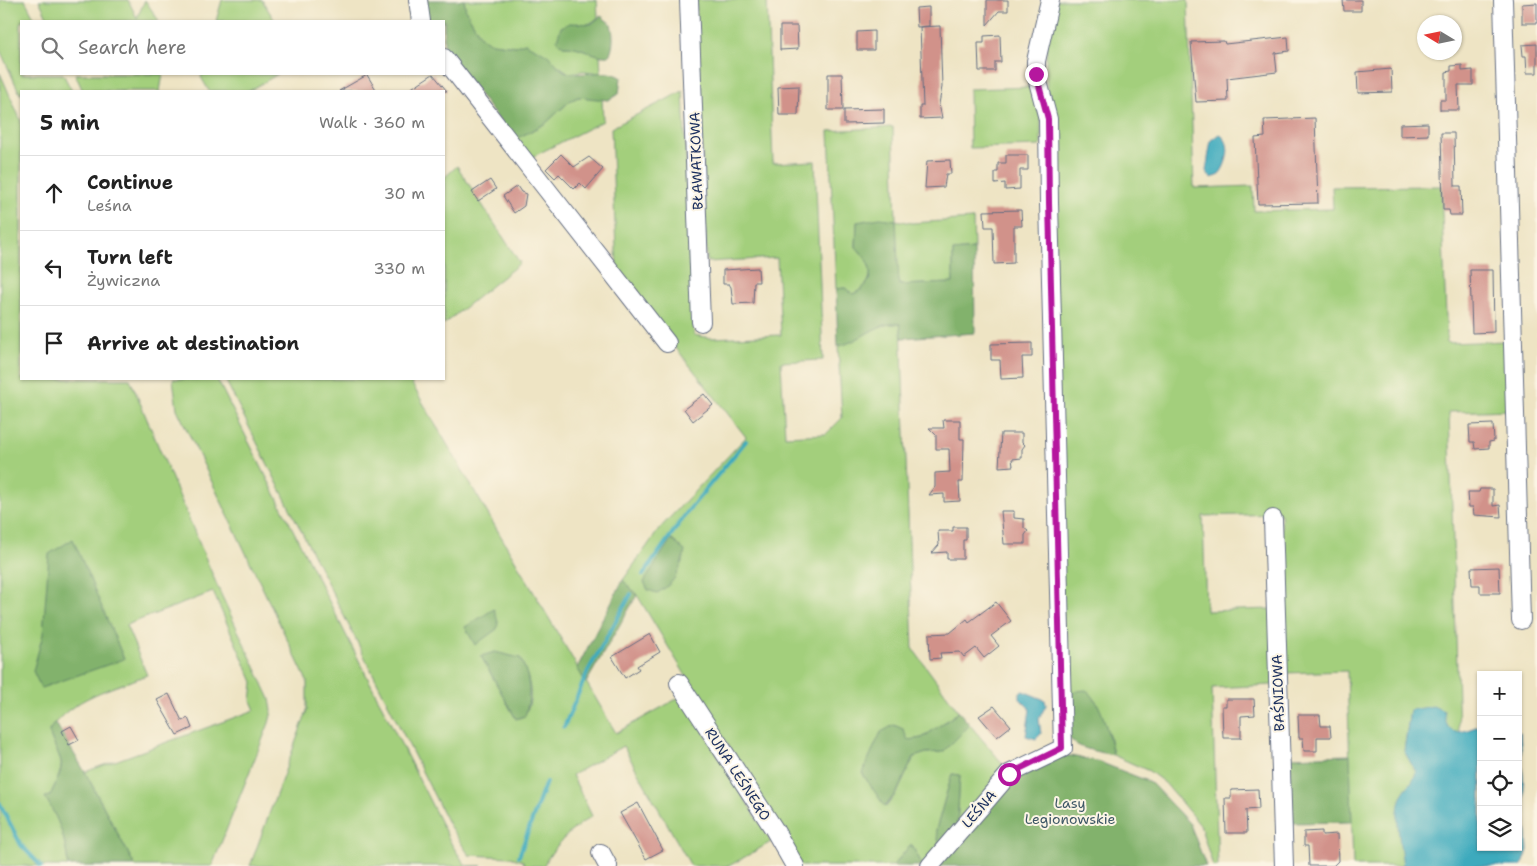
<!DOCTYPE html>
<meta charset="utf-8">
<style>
body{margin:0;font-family:"Shantell Sans",sans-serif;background:#f6f6f6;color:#222}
.controls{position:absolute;right:15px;bottom:15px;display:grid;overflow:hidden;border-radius:0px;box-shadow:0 1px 4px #0004}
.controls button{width:45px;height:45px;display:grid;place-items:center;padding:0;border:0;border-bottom:1px solid #e0e0e0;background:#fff;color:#222;font:25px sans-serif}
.compass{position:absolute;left:1417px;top:15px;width:45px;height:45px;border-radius:50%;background:#fff;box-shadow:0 1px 4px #0004;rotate:280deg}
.stop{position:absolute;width:15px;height:15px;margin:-11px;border:4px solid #b5179e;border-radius:50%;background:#fff}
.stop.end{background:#b5179e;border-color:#fff;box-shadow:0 1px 5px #0008}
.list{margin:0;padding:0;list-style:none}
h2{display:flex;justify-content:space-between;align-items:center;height:65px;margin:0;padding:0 20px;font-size:21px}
h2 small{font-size:16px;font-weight:400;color:#767676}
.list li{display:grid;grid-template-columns:32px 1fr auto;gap:15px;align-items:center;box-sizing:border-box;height:75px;padding:0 20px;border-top:1px solid #e0e0e0}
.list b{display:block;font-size:19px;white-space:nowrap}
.list p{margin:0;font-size:16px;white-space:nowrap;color:#767676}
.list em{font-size:16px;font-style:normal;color:#767676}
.icon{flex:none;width:28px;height:28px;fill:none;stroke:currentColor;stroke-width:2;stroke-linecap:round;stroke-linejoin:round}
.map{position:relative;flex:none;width:1537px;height:866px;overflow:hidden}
.search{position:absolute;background:#fff;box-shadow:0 1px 4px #0004;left:20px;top:20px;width:425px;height:55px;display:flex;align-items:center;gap:12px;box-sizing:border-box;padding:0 18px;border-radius:0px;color:#767676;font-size:19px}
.panel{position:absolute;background:#fff;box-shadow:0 1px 4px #0004;left:20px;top:90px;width:425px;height:290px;border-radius:0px}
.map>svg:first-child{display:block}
.green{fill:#a3cf7c;stroke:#5f7f6d;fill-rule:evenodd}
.forest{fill:#82b26c;stroke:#4e7065}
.water{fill:#3eaabd;stroke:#2c6c8e}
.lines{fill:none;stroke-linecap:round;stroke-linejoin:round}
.stream{stroke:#3eaabd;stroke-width:4}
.building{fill:#d1928a}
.minor-casing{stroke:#656e82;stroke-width:20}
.minor{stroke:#fff;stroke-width:18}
.route{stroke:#b5179e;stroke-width:6}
.labels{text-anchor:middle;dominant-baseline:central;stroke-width:4;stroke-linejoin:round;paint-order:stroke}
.street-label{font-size:14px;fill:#1b2f5e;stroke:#fcf5e5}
.park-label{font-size:14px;fill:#3d5766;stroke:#fcf5e5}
</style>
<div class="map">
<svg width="1537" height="866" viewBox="0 0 1537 866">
<rect width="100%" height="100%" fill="#fcf5e5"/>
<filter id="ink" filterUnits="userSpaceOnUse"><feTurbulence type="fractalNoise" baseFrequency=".02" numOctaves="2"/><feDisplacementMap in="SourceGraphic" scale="10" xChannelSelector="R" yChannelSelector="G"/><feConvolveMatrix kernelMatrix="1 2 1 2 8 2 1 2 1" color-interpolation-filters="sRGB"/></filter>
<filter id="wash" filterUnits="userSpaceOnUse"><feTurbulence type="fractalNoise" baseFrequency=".0096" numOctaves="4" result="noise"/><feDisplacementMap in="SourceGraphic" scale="20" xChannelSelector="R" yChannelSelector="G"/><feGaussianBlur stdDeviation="1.12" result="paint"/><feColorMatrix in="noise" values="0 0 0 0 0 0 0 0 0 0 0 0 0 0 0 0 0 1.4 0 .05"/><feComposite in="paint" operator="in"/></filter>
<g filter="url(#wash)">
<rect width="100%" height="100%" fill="#eee4c4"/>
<path class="green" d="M0,0h25l11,21h-15v53h42l9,17h-51v4l-1,-1 -20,-44z
M39,0h89l9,18 8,-18 14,21h-110z
M222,0h40l13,21h-59z
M464,0h133l1,17c-7,7 -11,9 -21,6l-14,23c17,-1 25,8 37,8l1,19 -17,-2 -15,2 -44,-30 -9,3 -24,-3 -11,-6 -15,-26z
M696,0h71l6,163 42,-2 8,199 -42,2 4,74 41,-2 16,-16 -4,-72c24,-5 36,-25 63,-22l12,325 46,63 -37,26 -14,2 -46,33 24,34 12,-16 16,-34 12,-4 17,-1 27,-27 38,45 -51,57 3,-52 -8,-1 -16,56 4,17 -17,19 -12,-22 -18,22h-92l-164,-271 -14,-15 37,-52 86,-91 -129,-164 -6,-145 72,-37 11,244 17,3 70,-3 -4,-77 -70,4z
M1057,0h131l6,188 59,-2 1,25 79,-2 -1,-22 109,-1 6,157 61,-2 2,69 -61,2 10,321c-14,0 -14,-11 -15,-22l-34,-1 -6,41 12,21 -3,11 -11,12 1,71h-50l-6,-195 -62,2 -4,-159 -78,2 3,95 65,-2 2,76 -61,3 6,178h-5l-13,-41 -35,-42 -16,-12 -36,-16 -4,-20 -13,-33 -31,-10 -19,-628 1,-26z
M0,73l21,48v258h109l89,211 51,109 2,12 -3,12 -57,143h-77l-50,-94 170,-62 -4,-9 2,-19 -40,-90 -87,33 21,50c-36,14 -75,22 -98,56 2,9 10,23 12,30 2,11 -7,25 -11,35l-4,1c13,23 20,42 22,69h-68z
M75,74h88l-3,17h-77z
M202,74h76l-29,17h-40l-8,-14z
M1032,87l9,32v27l-71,2 -1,-59z
M578,97l24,1 1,23 -75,38 -14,-19 32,-17 24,-22z
M893,127l3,93 16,3 61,-4 1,30 -21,2v32l-55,2 -2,-65 -39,2 -1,25c16,16 23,35 -3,47l-8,-6 -9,1 -7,-158z
M457,166l63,97 -76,61v-146z
M173,379h44l235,466 14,21h16h-232l57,-155v-30l-130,-272z
M225,379h184l207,354 66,-37 89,146 -42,24h-38l-68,-120 -51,29 20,41c-22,14 -36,28 -49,50h-18l-2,-5 -13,-4 -41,-2 -20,-30zM481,656l39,2c7,15 14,33 8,50 -2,4 -8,8 -12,11z"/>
<path class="forest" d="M422,0h42l2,11 15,26 11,6 24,3 9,-3c7,4 15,7 21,11 9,6 13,17 24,19 16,3 36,-5 51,4l-2,17 -11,6 -30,-3 -8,4 -24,22 -32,17 -70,-92v-27h-19z
M601,16l10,8c3,13 3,20 -2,32 -15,2 -26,-11 -46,-10l-6,-6 4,-13 9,-4 21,1z
M880,218l16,2 3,65 54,-2v-32l21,-2 1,84 -73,5 -2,-14c-24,-3 -39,18 -62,22l-2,-57 9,-1 8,6c26,-12 19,-31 3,-47l1,-25z
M73,539l51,120 -83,29 -8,-17 10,-37 6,-80z
M671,539l14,12c-5,19 -10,33 -28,42l-9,-3 -4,-8z
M623,580l14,15 -51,88 -9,-15z
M494,609l4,13 -1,7 -22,16 -10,-18z
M495,652l25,6c10,19 12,37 5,58l-9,3 -35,-63z
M1086,690c16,10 23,47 27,65 -52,-10 -47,-14 -48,-63z
M959,712l11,13 -27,27 -17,1 -12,4 -16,33 -13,17 -23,-34 19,-41 13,-7 9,4 5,11 14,-2z
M55,722l30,50 50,94h-67c-2,-27 -9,-46 -23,-69l5,-1c4,-10 13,-24 11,-35 -2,-7 -10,-21 -12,-30z
M1065,755l32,6 53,21 40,42 16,42h-270l76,-88z
M1350,755l2,67 -63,1 -1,-66z
M952,774l8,1 -3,52 -17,20 -4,-17z
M911,844l12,22h-30z"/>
<path class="water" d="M1219,134c15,8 8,31 -1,42l-7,2 -5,-7 5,-31z
M1023,691l22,9 1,5 -7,14 2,15 -5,5 -10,-3 4,-27 -10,-10v-7z
M1433,706l11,5c3,29 15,22 37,14v122h37v-114h2l8,117 -4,12 -3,4h-118c-2,-19 -10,-53 -1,-71 4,-9 11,-11 14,-23l-12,-21 6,-41z"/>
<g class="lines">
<path class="stream" d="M643,575l45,-64 58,-70
M564,727l24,-56 43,-77
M0,804l21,41 20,21
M519,856l27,-74"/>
</g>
<g id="blocks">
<path class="building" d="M987,0h21v11h-9l-12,14z
M1343,0h18v11h-17z
M1537,3v20h-15v-19z
M929,7v19l-12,1 -1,-19z
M780,26h17l1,23 -18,1z
M940,26l2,61 -3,17 3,14 -22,1v-13h3l-3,-79z
M874,31v19h-17v-18z
M1000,35l1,27h-6v9h-16l-1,-28h6v-7z
M1288,37l1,14 -14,2 2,19 -50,6 1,23 -32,1 -5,-60 33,-1 1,3z
M1537,44v29h-10l-1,-17h-3l-1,-11z
M1462,65v6l11,-1v15h-15l1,25h-19v-10h6v-28l5,-1v-5z
M1391,69l1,23 -34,1 -1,-21z
M433,74l14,17h-40z
M828,74h14l1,36h-15z
M367,75l10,16h-38z
M799,86l-1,29h-19l-1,-28z
M884,109v14l-40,1v-14z
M1315,118l3,85 -60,1 -3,-66 10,-1 -1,-17z
M1428,123v12l-28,1v-12z
M1441,133h13l1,53h6l1,29h-12l-1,-5h-6z
M561,154l13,13 15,-10 14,12 -17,20 -6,-6 -6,6 -15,-15 -4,4 -9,-9z
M1006,155h22v15h-8v19l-15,1v-7l-10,1v-12h3v-9h8z
M950,160l1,14h-5l-2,13 -19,1 2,-27z
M490,180l6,9 -18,12 -6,-9z
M517,186l4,6 5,2 -2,12 -10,7 -11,-17z
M1021,210l1,16h-8v37l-20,1 -1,-37h-8l-1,-16z
M758,268l1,14h-5l-1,21 -20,1 -2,-17 -2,-3h-6v-14z
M1470,270h23l1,62 -22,1z
M1032,343v14h-10l1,21 -22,1 -1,-19h-9v-16z
M704,394l9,11 -20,16 -9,-12z
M943,420h17v19h4l-1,43h-4l1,19 -16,1v-8l-15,1 6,-8v-14l15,-1 -1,-23h-13v-14l-7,-7h15z
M1493,424l1,17 -5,1v6l-14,1 -1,-7h-4l-1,-17z
M1001,433h21v9l3,3 -3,4v9l-10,1 1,7 -14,1z
M1480,489h13v17l7,-1 1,12 -27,-2 -1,-8h-4l-1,-15h11z
M1001,511h13v7l10,1v9l4,3 -3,4v9h-21z
M953,527h13v13h-3v19h-16v-7l-15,1 7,-8 -1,-14h15z
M1499,567l1,26h-20v-8h-8l-1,-17z
M996,602l15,19 -20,15 8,10 -15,12 -8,-10 -12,9 -4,-5 -20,1 1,5 -11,1 -1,-25 21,-1 17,-14 2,3z
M650,634l10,18 -23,14 2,3 -14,9 -13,-21z
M169,694l13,27 6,-3 4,10 -15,7 -20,-35z
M1226,699h28l1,16 -14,1v22h-18l-1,-32h4z
M994,706l17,20 -14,11 -18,-21z
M1298,715h22l1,11h9l1,11h-14v14h-13l-1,-13h-4z
M71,726l8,14 -10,5 -7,-14z
M1258,789l1,20 -13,1 1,23h-21l-1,-35h6v-8z
M638,803l25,47 -17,9 -26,-46z
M1322,831v4l15,-1 1,27 -5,5h-24l-1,-20h-4v-14z"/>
</g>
</g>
<g filter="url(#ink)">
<use href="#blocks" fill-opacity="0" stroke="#656e82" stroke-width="1"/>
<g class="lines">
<defs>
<path id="minor" d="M418,0l3,21
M689,0l12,322
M1503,0l18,620
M444,58l223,285
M1273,519l11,347
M679,683l95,146 21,37
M601,853l7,13
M930,866l79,-92 54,-26 -14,-545 -1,-84 -12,-45v-13l14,-61"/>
</defs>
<use href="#minor" class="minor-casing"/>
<use href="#minor" class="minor"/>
</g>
</g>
<g class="lines" filter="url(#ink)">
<path class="route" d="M1009,774l53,-26 -13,-545 -1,-84 -12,-45"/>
</g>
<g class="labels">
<g class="street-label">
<text transform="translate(696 161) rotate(-92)">BŁAWATKOWA</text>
<text transform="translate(1278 693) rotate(-92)">BAŚNIOWA</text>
<text transform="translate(738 774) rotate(57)">RUNA LEŚNEGO</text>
<text transform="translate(979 809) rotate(-49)">LEŚNA</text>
</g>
<g class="park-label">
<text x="1070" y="803">Lasy<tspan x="1070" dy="16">Legionowskie</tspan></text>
</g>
</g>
</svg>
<div class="controls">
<button>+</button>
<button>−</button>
<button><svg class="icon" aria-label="locate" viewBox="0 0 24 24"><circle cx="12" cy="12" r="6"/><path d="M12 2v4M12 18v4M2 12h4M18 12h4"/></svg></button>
<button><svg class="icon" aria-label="layers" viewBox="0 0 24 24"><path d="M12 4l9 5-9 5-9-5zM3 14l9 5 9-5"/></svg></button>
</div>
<svg class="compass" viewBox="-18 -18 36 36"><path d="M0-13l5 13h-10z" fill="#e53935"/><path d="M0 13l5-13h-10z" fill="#767676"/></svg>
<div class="stop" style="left:1009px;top:774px"></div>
<div class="stop end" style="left:1036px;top:74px"></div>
<div class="search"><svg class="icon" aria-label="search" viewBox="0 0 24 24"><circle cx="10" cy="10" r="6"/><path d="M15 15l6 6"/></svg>Search here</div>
<section class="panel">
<h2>5 min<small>Walk · 360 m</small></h2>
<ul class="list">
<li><svg class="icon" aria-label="ahead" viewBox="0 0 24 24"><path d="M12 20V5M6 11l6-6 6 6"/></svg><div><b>Continue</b><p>Leśna</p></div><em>30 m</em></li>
<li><svg class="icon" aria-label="left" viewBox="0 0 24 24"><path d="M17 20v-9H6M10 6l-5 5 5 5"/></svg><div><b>Turn left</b><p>Żywiczna</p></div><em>330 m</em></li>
<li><svg class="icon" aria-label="arrive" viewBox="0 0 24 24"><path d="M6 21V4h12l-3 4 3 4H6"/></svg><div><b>Arrive at destination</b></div></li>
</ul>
</section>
</div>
